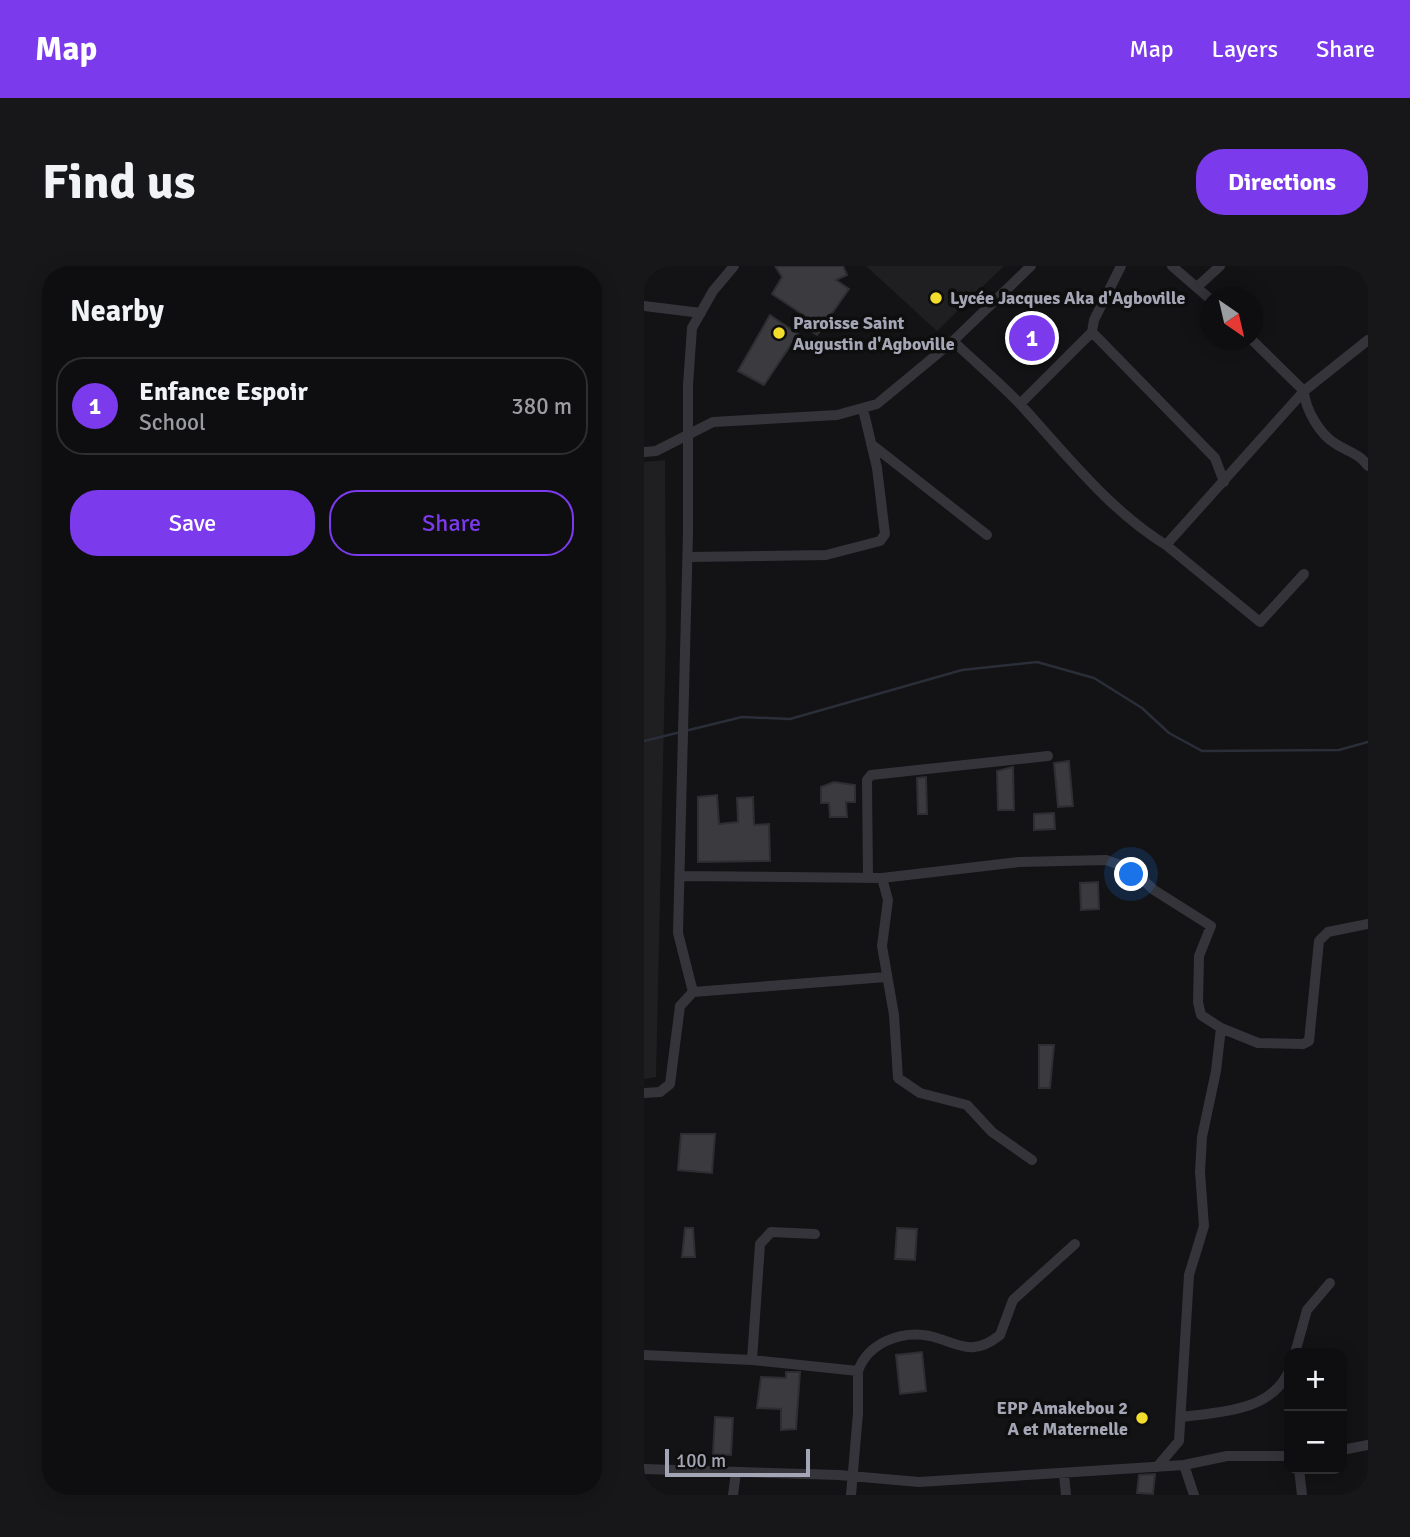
<!DOCTYPE html>
<meta charset="utf-8">
<style>
body{margin:0;font-family:Signika,sans-serif;background:#171719;color:#f1f3f6}
.controls{position:absolute;right:21px;bottom:21px;display:grid;overflow:hidden;border-radius:14px;box-shadow:0 4px 18px #0003}
.controls button{width:63px;height:63px;display:grid;place-items:center;padding:0;border:0;border-bottom:2px solid #2e2e30;background:#0e0e10;color:#f1f3f6;font:35px sans-serif}
.compass{position:absolute;left:556px;top:21px;width:63px;height:63px;border-radius:50%;background:#0e0e10;box-shadow:0 4px 18px #0003;rotate:146deg}
.scale{position:absolute;left:21px;bottom:18px;width:145px;box-sizing:border-box;padding-left:7px;border:4px solid #a4a6b5;border-top:0;font-size:19px;line-height:24px;white-space:nowrap;color:#a4a6b5;-webkit-text-stroke:5px #0e0e0f;paint-order:stroke}
.you{position:absolute;left:488px;top:609px;width:24px;height:24px;margin:-18px;border:5px solid #fff;border-radius:50%;background:#1a73e8;box-shadow:0 0 0 10px #1a73e833}
.badge{display:grid;place-items:center;width:46px;height:46px;border-radius:50%;background:#7c3aed;color:#fff;font-size:23px;font-weight:700}
.pin{position:absolute;translate:-50% -50%;border:4px solid #fff;box-shadow:0 2px 7px #0006}
.list{margin:0;padding:0;list-style:none}
h2{display:flex;justify-content:space-between;align-items:center;height:91px;margin:0;padding:0 28px;font-size:30px}
h2 small{font-size:23px;font-weight:400;color:#9b9c9f}
.list li{display:grid;grid-template-columns:46px 1fr auto;gap:21px;align-items:center;box-sizing:border-box;height:98px;margin:0 14px 14px;padding:0 14px;border:2px solid #2e2e30;border-radius:28px}
.list b{display:block;font-size:26px;white-space:nowrap}
.list p{margin:0;font-size:23px;white-space:nowrap;color:#9b9c9f}
.list em{font-size:23px;font-style:normal;color:#9b9c9f}
.actions{display:flex;gap:14px;padding:21px 28px}
.actions a{flex:1;padding:16px 0;border:2px solid #7c3aed;border-radius:28px;text-align:center;font-size:24px;color:#7c3aed}
.actions .main{background:#7c3aed;color:#fff}
.map{position:relative;flex:none;width:724px;height:1229px;overflow:hidden;border-radius:28px}
header{display:flex;align-items:center;gap:42px;box-sizing:border-box;height:98px;padding:0 35px;background:#7c3aed;color:#fff}
header strong{font-size:33px}
nav{display:flex;gap:38px;margin-inline-start:auto;font-size:24px}
.intro{display:flex;align-items:center;justify-content:space-between;box-sizing:border-box;height:168px;padding:0 42px}
h1{margin:0;font-size:49px}
.button{padding:18px 32px;border-radius:28px;background:#7c3aed;color:#fff;font-size:24px;font-weight:700}
main{display:flex;gap:42px;padding:0 42px}
aside{flex:1;background:#0e0e10;border-radius:28px;box-shadow:0 4px 18px #0003}
.map>svg:first-child{display:block}
.built{fill:#1f1f22}
.lines{fill:none;stroke-linecap:round;stroke-linejoin:round}
.stream{stroke:#292e38;stroke-width:2.5}
.building{fill:#3a3a3f;stroke:#2e2d31;stroke-width:2}
.minor{stroke:#34343a;stroke-width:10}
.poi-dot{fill:#f2dd2d;stroke:#0e0e0f;stroke-width:2.5}
.labels{text-anchor:middle;dominant-baseline:central;stroke-width:7;stroke-linejoin:round;paint-order:stroke}
.poi-label{font-size:18px;font-weight:bold;fill:#a4a6b5;stroke:#0e0e0f;text-anchor:start}
</style>
<header>
<strong>Map</strong>
<nav><a>Map</a><a>Layers</a><a>Share</a></nav>
</header>
<div class="intro"><h1>Find us</h1><a class="button">Directions</a></div>
<main>
<aside>
<h2>Nearby<small></small></h2>
<ul class="list">
<li><span class="badge">1</span><div><b>Enfance Espoir</b><p>School</p></div><em>380 m</em></li>
</ul>
<div class="actions"><a class="main">Save</a><a>Share</a></div>
</aside>
<div class="map">
<svg width="724" height="1229" viewBox="0 0 724 1229">
<rect width="100%" height="100%" fill="#131315"/>
<path class="built" d="M222,0h138l-67,65z
M21,194l1,170 -10,447 -12,2v-617z"/>
<g class="lines">
<path class="stream" d="M0,475l98,-24 48,2 172,-49 75,-8 57,16 48,30 27,25 33,18 137,-1 29,-8"/>
</g>
<path class="building" d="M131,0h68l4,9 -11,5 13,9 -32,46 -11,-7 5,-8 -39,-26 10,-17z
M126,49l28,19 -34,51 -26,-14z
M425,495l4,45 -15,1 -4,-44z
M369,501l1,43h-16l-1,-39z
M282,511l1,37h-9l-1,-36z
M190,516l21,3v17h-9l1,15h-17l-1,-14h-8v-16z
M73,529l2,29 19,-2 -1,-24 16,-1 1,28 15,-1 1,37 -72,1v-65z
M410,547l1,16 -21,1v-16z
M454,616l1,27 -18,1 -1,-27z
M395,779h15l-4,43h-11z
M37,868h34l-3,39 -34,-3z
M41,962h8l2,29h-13z
M253,962l20,1 -2,31 -20,-1z
M278,1086l4,39 -26,3 -4,-39z
M142,1106h14l-4,57 -15,1v-21l-24,-1 4,-31 25,1z
M71,1151l18,1 -2,37 -18,-1z
M511,1208l-2,20 -16,-1 2,-18z"/>
<g class="lines">
<path class="minor" d="M528,0l38,33
M554,20l22,-20
M0,40l57,7
M448,66l123,126 9,24
M608,74l52,51c1,18 16,44 32,53 12,8 23,9 32,22
M309,75c22,21 46,41 67,63 45,49 89,106 146,141l138,-154 64,-51
M376,138l72,-72 2,-12 27,-54
M227,178l116,91
M0,186l12,-1 57,-29 124,-7 40,-11 76,-63 78,-75
M522,279l94,77 44,-48
M44,291l138,-2 54,-14 5,-7 -8,-66 -14,-59
M38,610l200,2
M224,612l-1,-98 4,-5 177,-19
M49,726l-15,-59 10,-401v-147l4,-57 21,-37 21,-25
M577,762l37,15 45,1 6,-3 10,-100 9,-9 40,-8
M0,827l16,-1 10,-8 10,-78 13,-14 193,-15
M388,894l-40,-28 -25,-27 -47,-12 -22,-15 -4,-63 -12,-69 6,-46 -6,-22 137,-16 87,-2 25,9 23,21 57,36 -12,30 -1,46 3,13 20,13 -5,43 -14,66 -2,35 4,54 -15,49 -10,166 -22,26
M651,1087l12,-43 23,-27
M0,1089l108,5 106,11c10,-28 43,-41 72,-35 29,7 41,22 70,-1l13,-35 62,-56
M108,1094l8,-116 11,-12 44,2
M537,1151c37,-5 90,-5 108,-46
M698,1184l26,-5
M540,1199l10,30
M0,1203l195,6 80,7 265,-17 43,-9h62
M655,1203l3,26
M420,1208l2,21
M89,1229l3,-23
M207,1229l7,-82v-42"/>
</g>
<g class="poi-dot">
<circle cx="292" cy="32" r="7"/>
<circle cx="135" cy="67" r="7"/>
<circle cx="498" cy="1152" r="7"/>
</g>
<g class="labels">
<g class="poi-label">
<text x="306" y="32">Lycée Jacques Aka d'Agboville</text>
<text x="149" y="57">Paroisse Saint<tspan x="149" dy="21">Augustin d'Agboville</tspan></text>
<text x="484" y="1142" text-anchor="end">EPP Amakebou 2<tspan x="484" dy="21">A et Maternelle</tspan></text>
</g>
</g>
</svg>
<div class="controls">
<button>+</button>
<button>−</button>
</div>
<svg class="compass" viewBox="-18 -18 36 36"><path d="M0-13l5 13h-10z" fill="#e53935"/><path d="M0 13l5-13h-10z" fill="#9b9c9f"/></svg>
<div class="scale">100 m</div>
<div class="you"></div>
<div class="pin badge" style="left:388px;top:72px">1</div>
</div>
</main>
